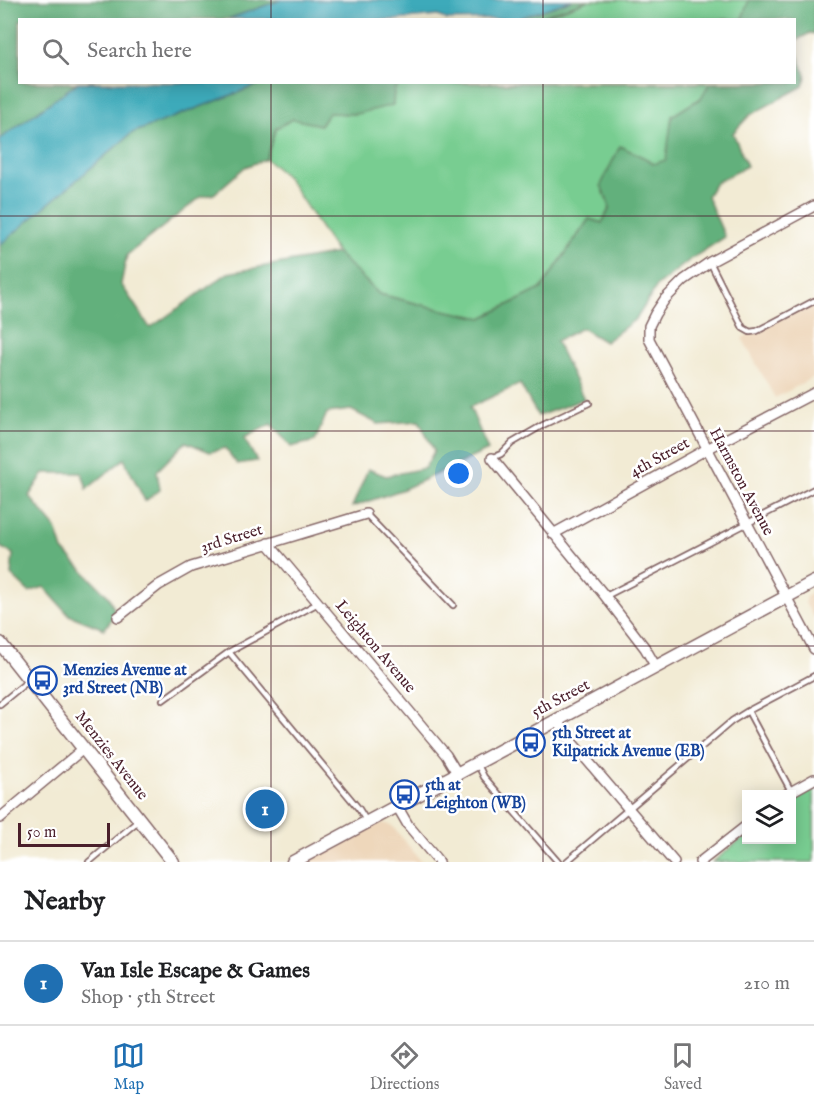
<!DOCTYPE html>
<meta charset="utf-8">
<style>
body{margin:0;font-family:"IM FELL English",serif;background:#f2f2f2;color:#202124}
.controls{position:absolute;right:18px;bottom:18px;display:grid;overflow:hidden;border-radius:0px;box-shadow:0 3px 15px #0003}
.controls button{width:54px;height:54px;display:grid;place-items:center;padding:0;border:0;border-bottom:2px solid #e0e0e0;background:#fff;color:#202124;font:30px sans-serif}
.scale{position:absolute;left:18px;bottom:15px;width:92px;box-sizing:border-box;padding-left:6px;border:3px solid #4a1f2b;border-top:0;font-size:16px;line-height:21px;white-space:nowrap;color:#4a1f2b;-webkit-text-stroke:4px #fff;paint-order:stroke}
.you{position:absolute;left:459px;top:474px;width:21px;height:21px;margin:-15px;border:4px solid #fff;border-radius:50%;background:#1a73e8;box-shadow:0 0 0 9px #1a73e833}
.badge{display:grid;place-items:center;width:39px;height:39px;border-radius:50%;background:#1f6fb2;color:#fff;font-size:20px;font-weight:700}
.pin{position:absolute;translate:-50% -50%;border:3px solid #fff;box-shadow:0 2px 6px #0006}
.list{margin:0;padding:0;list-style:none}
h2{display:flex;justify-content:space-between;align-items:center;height:78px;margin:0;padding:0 24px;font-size:26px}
h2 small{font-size:20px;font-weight:400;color:#757577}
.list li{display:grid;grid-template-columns:39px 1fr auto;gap:18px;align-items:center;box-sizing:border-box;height:84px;padding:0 24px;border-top:2px solid #e0e0e0}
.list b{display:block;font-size:22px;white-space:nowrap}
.list p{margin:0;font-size:20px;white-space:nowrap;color:#757577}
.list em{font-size:20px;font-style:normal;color:#757577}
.icon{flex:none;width:33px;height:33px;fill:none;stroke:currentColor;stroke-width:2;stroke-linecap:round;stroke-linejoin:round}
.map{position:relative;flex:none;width:814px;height:862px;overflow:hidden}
.search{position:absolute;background:#fff;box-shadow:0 3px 15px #0003;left:18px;right:18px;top:18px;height:66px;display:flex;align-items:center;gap:15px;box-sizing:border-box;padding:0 21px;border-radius:0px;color:#757577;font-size:22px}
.sheet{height:162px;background:#fff}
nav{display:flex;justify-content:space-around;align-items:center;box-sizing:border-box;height:84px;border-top:2px solid #e0e0e0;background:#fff;font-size:16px;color:#757577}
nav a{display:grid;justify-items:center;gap:3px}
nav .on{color:#1f6fb2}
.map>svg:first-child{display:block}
.built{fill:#eed7bb}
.green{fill:#78cd91;stroke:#61765e;stroke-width:1.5}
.forest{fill:#62b07b;stroke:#566853;stroke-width:1.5}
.water{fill:#3caaba;stroke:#436472;stroke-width:1.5}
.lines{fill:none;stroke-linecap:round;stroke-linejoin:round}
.service-casing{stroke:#856666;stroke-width:8}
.minor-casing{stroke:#856666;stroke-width:12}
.tertiary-casing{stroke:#856666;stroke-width:15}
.service{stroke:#fff;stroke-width:4.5}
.minor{stroke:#fff;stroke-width:9}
.tertiary{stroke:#fff;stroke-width:12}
.grid{fill:none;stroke:#4a1f2b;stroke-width:1.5;stroke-opacity:0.55}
.labels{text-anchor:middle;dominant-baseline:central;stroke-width:5;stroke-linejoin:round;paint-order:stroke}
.street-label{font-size:16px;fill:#4a1f2b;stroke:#fff}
.transit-label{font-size:16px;font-weight:bold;fill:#164399;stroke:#fff;text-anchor:start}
</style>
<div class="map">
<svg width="814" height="862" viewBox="0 0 814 862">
<rect width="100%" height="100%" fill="#fff"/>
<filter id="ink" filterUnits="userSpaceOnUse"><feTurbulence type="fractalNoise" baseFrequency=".0167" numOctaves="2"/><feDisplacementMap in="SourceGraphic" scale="12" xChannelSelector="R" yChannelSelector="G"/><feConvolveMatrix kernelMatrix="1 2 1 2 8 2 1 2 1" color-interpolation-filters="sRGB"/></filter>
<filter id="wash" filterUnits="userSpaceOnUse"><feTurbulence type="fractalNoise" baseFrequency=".008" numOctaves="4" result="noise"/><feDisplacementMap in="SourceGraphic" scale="24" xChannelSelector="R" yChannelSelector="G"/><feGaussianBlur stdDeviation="1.35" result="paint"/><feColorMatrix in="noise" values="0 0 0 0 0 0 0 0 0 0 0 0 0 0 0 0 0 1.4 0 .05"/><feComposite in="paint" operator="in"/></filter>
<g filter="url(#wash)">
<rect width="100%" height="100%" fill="#f2ebd4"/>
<path class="built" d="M814,301v76l-39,21 -33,-60z
M814,590v29l-9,-16v-5z
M383,823l8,2 3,3 28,34h-116l70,-37z"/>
<path class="green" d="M589,0h160l-7,19 -207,1z
M400,83h310l-9,15 -29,18 -5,44 -14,4 -8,-6 -35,49 -8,16 -13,-4 -48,70 -59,29 -39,-8 -64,-16 -42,-41 -50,-76 -21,-18 10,-31 17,-9 27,6 9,-12 27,1 38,-24z
M814,785v77h-101l33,-27v5h46v-39z"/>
<path class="forest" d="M0,0h281l-53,19 -208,1v62l57,1 -77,56z
M572,0h17l-54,19h-18z
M749,0h65v34l-4,-1 -15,8 -1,-21 -52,-1z
M795,48l11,28 -3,10 -53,29 -17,18 14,33 -32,17 -8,13 18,41 -34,22 -34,27 -20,32 -32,24 -23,-14 -26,13 28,58 -46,17 -18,-32 -50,23 18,43 -84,39 -52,18 16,-38 18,7 39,-8 9,-17 -15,-30 -41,3 -27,-14 -24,3 -12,28 -24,6 -20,-23 -27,14 13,23 -20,3 -12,-16 -15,4 -24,-10 -29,29 3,19 -15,11 -21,-42 -37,30 -5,-16h-38l-15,23 27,32 7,22 46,47 7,17 -12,15 -35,-14 -25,-28 -15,5 -18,-17 2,-21 -13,-7v-302l132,-112 131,-50h137l-6,7 -1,15 -37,9 -27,-1 -9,12 -27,-6 -17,9 -10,31 -21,8 -31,27 -13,3 -74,58 -6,29 29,44 78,-55 109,-20 42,41 64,16 39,8 59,-29 48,-70 13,4 8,-16 -9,-22 19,-39 25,12 8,6 13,-4 6,-44 29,-18 9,-15 84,-1z"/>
<path class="water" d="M281,0h291l-55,19 -70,1 -9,-4 -43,4 -167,-1z
M77,83v-1l186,1 -131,50 -132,112v-106z"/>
</g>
<g filter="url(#ink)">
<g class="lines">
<defs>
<path id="service" d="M710,262l33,66 7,4 7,-1 57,-30
M492,458l9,-4 11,-11 31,-18 46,-22
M366,514l87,91
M606,596l208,-107
M229,652l130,157 8,13
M163,700l66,-48 89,-49
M0,704l28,-23
M748,711l43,80
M478,765l6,12 74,85
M89,862l49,-41
M566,862l166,-141 16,-10 66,-35"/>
<path id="minor" d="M814,206l-104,56 -26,18 -19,19 -10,15 -6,12v13l165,310
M492,458l113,138 40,52 11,19
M553,534l154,-85 107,-56
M268,543l178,212 11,18
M118,617l41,-32 32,-18 175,-53
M558,720l11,19 105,123
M787,794l27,-15
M397,806l11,19 31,37
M0,818l83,-69
M700,862l46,-36"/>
<path id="tertiary" d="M0,643l173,219
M293,862l521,-280"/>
</defs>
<use href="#service" class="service-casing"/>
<use href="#minor" class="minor-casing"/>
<use href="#tertiary" class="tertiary-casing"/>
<use href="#service" class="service"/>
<use href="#minor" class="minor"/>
<use href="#tertiary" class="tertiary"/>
</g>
</g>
<path class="grid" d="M271,0v20M543,0v20M271,82v780M543,82v780M0,216h814M0,431h814M0,646h814"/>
<defs>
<symbol id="bus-ring" viewBox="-11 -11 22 22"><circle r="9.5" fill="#fff" stroke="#1a4fb4" stroke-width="1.5"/><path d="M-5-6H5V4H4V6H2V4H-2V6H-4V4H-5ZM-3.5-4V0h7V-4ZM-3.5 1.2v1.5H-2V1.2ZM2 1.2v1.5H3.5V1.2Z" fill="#1a4fb4"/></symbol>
</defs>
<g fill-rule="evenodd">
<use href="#bus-ring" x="26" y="664" width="33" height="33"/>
<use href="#bus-ring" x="514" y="726" width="33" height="33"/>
<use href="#bus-ring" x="388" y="778" width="33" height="33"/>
</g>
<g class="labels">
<g class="street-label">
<text transform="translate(660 458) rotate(-29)">4th Street</text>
<text transform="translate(741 482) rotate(62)">Harmston Avenue</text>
<text transform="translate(232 539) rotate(-17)">3rd Street</text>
<text transform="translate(375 647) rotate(50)">Leighton Avenue</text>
<text transform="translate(561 699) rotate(-28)">5th Street</text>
<text transform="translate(111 756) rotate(52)">Menzies Avenue</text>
</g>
<g class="transit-label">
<text x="63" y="671">Menzies Avenue at<tspan x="63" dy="18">3rd Street (NB)</tspan></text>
<text x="552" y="734">5th Street at<tspan x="552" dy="18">Kilpatrick Avenue (EB)</tspan></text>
<text x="425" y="786">5th at<tspan x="425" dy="18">Leighton (WB)</tspan></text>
</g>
</g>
</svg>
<div class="controls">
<button><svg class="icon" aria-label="layers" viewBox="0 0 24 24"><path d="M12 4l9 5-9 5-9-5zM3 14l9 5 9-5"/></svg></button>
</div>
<div class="scale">50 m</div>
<div class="you"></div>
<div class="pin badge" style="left:265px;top:809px">1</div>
<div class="search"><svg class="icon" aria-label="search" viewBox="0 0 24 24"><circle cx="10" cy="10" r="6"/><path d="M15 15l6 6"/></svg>Search here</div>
</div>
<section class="sheet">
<h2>Nearby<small></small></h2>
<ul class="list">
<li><span class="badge">1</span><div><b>Van Isle Escape &amp; Games</b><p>Shop · 5th Street</p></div><em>210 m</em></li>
</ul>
</section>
<nav>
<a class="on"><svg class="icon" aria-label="map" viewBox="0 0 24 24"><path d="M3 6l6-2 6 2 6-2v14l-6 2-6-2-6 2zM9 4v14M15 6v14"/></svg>Map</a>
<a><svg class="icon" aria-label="directions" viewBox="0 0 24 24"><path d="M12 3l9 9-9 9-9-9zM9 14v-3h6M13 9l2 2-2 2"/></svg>Directions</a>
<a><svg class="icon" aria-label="saved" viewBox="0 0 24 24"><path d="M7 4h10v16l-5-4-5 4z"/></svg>Saved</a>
</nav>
